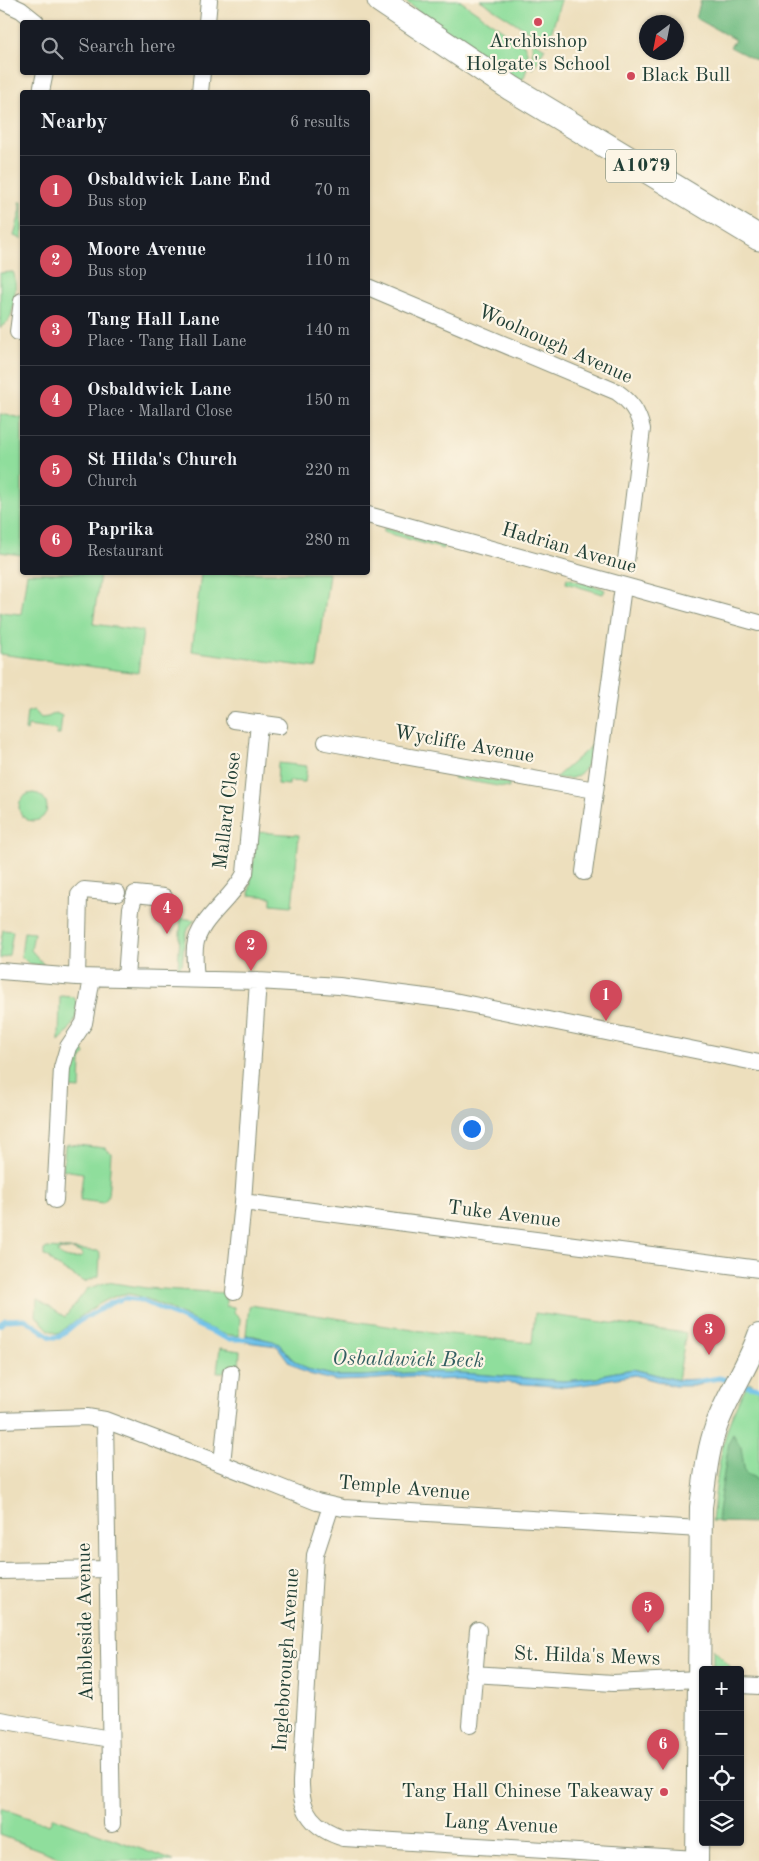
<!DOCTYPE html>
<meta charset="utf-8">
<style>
body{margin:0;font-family:"Old Standard TT",serif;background:#20242c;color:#f1f3f6}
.controls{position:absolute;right:15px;bottom:15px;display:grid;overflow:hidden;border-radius:5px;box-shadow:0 1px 4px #0004}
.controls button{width:45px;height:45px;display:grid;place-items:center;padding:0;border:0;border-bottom:1px solid #363941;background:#171b24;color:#f1f3f6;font:25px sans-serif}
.compass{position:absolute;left:639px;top:15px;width:45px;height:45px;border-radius:50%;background:#171b24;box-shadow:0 1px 4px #0004;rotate:212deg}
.you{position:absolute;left:471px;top:1128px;width:18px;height:18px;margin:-12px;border:4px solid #fff;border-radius:50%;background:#1a73e8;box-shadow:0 0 0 8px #1a73e833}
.badge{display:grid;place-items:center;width:32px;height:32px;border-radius:50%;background:#d1495b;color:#fff;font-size:16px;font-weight:700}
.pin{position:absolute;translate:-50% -41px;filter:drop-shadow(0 1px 2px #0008)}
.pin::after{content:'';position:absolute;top:26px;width:18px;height:15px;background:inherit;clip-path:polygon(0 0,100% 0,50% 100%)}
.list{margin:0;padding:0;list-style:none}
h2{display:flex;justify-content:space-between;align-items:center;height:65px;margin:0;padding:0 20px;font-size:21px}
h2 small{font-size:16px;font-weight:400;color:#9ea1a6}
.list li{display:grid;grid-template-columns:32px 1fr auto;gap:15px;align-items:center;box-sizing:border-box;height:70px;padding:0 20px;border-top:1px solid #363941}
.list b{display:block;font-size:19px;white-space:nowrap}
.list p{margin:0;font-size:16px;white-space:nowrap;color:#9ea1a6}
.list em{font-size:16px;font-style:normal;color:#9ea1a6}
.icon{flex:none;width:28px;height:28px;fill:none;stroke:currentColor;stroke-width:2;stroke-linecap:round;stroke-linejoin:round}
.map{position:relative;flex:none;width:759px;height:1861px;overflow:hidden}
.search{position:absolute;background:#171b24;box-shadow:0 1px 4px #0004;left:20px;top:20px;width:350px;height:55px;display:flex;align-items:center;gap:12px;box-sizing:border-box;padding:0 18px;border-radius:5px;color:#9ea1a6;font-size:19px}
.panel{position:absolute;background:#171b24;box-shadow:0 1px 4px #0004;left:20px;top:90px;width:350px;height:485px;border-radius:5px}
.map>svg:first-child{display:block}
.green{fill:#8fde9c;stroke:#578e68;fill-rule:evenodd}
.forest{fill:#73bd84;stroke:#497d5c}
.water{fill:#6cc0e9;stroke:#467e8e}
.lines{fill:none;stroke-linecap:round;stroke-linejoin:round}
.stream{stroke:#6cc0e9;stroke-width:5}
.street-casing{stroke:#868e78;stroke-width:18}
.secondary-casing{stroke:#868e78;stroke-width:24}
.primary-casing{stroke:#868e78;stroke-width:27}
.street{stroke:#fff;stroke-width:16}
.secondary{stroke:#fff;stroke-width:22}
.primary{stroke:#fff;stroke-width:25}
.poi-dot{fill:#d1495b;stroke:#fcf5e5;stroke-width:2}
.labels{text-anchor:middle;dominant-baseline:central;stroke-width:4.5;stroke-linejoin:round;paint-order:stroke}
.shield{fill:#fcf5e5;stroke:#617469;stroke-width:1}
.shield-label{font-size:19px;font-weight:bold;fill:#1f3d34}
.poi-label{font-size:20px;fill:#1f3d34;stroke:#fcf5e5}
.street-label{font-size:20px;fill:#1f3d34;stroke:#fcf5e5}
.water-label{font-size:21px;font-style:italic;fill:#325e61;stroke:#fcf5e5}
</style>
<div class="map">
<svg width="759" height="1861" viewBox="0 0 759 1861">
<rect width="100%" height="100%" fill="#fcf5e5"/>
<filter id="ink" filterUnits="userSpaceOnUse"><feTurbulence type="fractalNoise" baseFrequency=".02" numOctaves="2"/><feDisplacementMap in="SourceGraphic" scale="10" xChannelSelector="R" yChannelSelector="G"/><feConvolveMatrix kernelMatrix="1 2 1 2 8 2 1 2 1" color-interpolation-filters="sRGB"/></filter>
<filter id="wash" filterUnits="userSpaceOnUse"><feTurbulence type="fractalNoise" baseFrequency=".0096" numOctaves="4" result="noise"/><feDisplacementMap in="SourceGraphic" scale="20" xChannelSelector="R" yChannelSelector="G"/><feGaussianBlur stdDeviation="1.12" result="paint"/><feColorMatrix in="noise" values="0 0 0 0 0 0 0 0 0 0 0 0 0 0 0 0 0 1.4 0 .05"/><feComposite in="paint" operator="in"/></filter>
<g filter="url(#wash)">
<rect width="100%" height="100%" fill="#eddfbd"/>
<path class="green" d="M404,0h55l65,45c6,9 4,25 -1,34l-4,1 -88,-59z
M480,0h81l-13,44z
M532,40l13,8 -12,21z
M19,202h3v37l-8,-3 7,-27z
M13,272c5,7 1,41 -4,48 -2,3 -6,5 -9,8v-55z
M0,414l22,4v137l-22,-3z
M384,528l60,17 -1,4 -60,-17z
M27,573h73l-7,51 50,7 -5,42 -138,-19v-42l21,2z
M201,573h128l-12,95 -125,-17z
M567,578l34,10 4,2 -2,4 -37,-11z
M34,710l7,8 7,-1 8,-4 6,3 -2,19h-3v-5l-29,-4 -1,5 -2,-1 2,-18z
M595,743c-3,12 -9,31 -23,35 -5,1 -12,0 -17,0z
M278,763l29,3 -2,16 -16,-1v4l-12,-1z
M455,774l54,9v5l-56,-10z
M19 807a14 14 0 1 1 28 0a14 14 0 1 1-28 0Z
M257,832l42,3 -7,71 -21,-2v-7l-22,-2z
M181,918l14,2c-12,10 -11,29 -13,44l-4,4z
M3,930l10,1 -4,24 -9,4v-13z
M24,932l10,1 -3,17 13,15 -15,-1 -8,-8z
M60,996l14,1c9,16 -4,34 -15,44z
M79,1043l6,11 -4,6 -1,29 -13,-1 4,-33z
M68,1144l37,4 6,5 -3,44 -5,6 -23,-3 3,-27 -20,-3 2,-24z
M47,1248l51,3 2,3 -1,22 -15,6 -30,-18 -6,-7 -4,-1v-6zM62,1249h8l12,4 1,3c-8,5 -18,2 -26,-3l1,-2z
M107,1282l39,6 80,5v13l8,1v5l6,6 -1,18c-6,-1 -13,-1 -19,-3 -20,-8 -79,-42 -96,-39 -21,3 -49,27 -66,40l-9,-4 -13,-14 1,-17 28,18 22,-28z
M250,1305l163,25 119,13 3,-30 151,20 -8,47 -45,-11 -28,5 -7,4 -35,3 -101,-8 -38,-1 -63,4h-24l-30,-7 -15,-10 -13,-15 -24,-8 -9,-1 3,-28z
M220,1348l20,3 -1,17h-14l-1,4h-7z
M749,1382l10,6v135l-47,-2c6,-51 9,-95 37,-139z
M713,1649l17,17v2h-13l-4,-2z
M0,1808l49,17 4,-8 121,44h-105l-69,-26z"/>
<path class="forest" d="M701,0h58v62l-29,-15 5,-7 -39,-22z
M733,1434l8,13 4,26 14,7v43l-41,-1v-11l11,-69z"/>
<path class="water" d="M246,1335l27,6 6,3 13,15 15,10 30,7h24l63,-4 38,1 101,8 35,-3 7,-4 28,-5 45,11 20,-1 4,5 -9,2h-19l-39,-11 -30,5 -8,3 -32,4 -106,-8 -26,1 -20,-4 -47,4 -30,1 -27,-7 -7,-3 -13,-9 -12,-16 -31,-4z"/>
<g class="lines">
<path class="stream" d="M0,1325l5,-5 20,-1 26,18h8l17,-14 35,-20 14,-5 16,2 87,39h24
M695,1382l24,-4 12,3
M741,1384l18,4"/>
</g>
</g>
<g filter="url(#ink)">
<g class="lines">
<defs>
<path id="street" d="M0,0l21,10 15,12
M207,22l2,-22
M41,92l4,-20
M200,92l2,-20
M368,287l249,105c14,10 21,20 25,37l-16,132
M18,332l4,-31
M368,515l391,108
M234,720l45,6
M326,742l269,48
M584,872l39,-285
M0,971l77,6 181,4 81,5 110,14 310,63
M77,977l2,-82 5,-5 33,3
M126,978l5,-70 4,-14 29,3
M196,979c-1,-10 -2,-21 -1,-32 3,-28 38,-48 50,-74l14,-150
M55,1200l7,-132 6,-21 16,-24 8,-45
M243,1202l516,67
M234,1292l9,-90 15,-221
M0,1420l87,-3 18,3 117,44 95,38 26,6 357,21
M105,1420l7,404
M222,1464l9,-91
M331,1506l-16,49 -14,226c-1,31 13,48 43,57l353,21
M0,1571l106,-2
M473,1674l140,9 86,-4
M740,1685l19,1
M0,1720l110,19
M470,1725l8,-95"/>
<path id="secondary" d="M697,1861l4,-354c4,-27 6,-55 15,-80 11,-32 32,-60 43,-92"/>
<path id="primary" d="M380,0l131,88 248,150"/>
</defs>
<use href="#street" class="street-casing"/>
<use href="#secondary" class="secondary-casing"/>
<use href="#primary" class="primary-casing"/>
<use href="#street" class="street"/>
<use href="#secondary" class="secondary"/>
<use href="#primary" class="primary"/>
</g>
</g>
<g class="poi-dot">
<circle cx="538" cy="22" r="5"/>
<circle cx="631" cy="76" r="5"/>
<circle cx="664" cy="1792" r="5"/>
</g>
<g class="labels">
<rect class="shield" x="606" y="149.5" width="70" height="33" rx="4"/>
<g class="shield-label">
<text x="641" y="166">A1079</text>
</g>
<g class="poi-label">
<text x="538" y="42">Archbishop<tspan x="538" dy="23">Holgate's School</tspan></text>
<text x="641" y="76" text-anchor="start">Black Bull</text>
<text x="654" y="1792" text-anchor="end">Tang Hall Chinese Takeaway</text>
</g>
<g class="street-label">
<text transform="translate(555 345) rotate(24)">Woolnough Avenue</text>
<text transform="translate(569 549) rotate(16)">Hadrian Avenue</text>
<text transform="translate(464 745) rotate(10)">Wycliffe Avenue</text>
<text transform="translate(228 811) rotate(-83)">Mallard Close</text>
<text transform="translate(504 1215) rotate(7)">Tuke Avenue</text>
<text transform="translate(404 1489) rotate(5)">Temple Avenue</text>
<text transform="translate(86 1622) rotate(-91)">Ambleside Avenue</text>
<text transform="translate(587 1657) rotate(2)">St. Hilda's Mews</text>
<text transform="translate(287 1660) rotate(-86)">Ingleborough Avenue</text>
<text transform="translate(501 1825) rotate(3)">Lang Avenue</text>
</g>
<g class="water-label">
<text transform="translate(408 1360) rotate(1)">Osbaldwick Beck</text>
</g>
</g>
</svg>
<div class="controls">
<button>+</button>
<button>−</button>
<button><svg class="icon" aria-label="locate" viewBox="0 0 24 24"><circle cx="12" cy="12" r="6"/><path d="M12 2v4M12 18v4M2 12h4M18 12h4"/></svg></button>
<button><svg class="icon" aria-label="layers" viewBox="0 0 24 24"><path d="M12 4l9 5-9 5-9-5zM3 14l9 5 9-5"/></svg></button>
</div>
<svg class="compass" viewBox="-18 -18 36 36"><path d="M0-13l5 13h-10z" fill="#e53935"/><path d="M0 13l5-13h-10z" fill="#9ea1a6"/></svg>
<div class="you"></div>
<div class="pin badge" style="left:606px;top:1021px">1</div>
<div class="pin badge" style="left:251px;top:971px">2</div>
<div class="pin badge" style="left:709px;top:1355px">3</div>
<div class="pin badge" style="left:167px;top:934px">4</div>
<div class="pin badge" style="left:648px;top:1633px">5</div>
<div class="pin badge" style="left:663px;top:1770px">6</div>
<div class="search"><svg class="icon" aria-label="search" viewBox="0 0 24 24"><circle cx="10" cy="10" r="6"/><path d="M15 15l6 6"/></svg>Search here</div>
<section class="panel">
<h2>Nearby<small>6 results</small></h2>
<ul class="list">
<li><span class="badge">1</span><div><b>Osbaldwick Lane End</b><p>Bus stop</p></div><em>70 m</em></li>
<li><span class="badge">2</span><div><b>Moore Avenue</b><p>Bus stop</p></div><em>110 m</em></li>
<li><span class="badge">3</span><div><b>Tang Hall Lane</b><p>Place · Tang Hall Lane</p></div><em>140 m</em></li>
<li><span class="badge">4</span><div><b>Osbaldwick Lane</b><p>Place · Mallard Close</p></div><em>150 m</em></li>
<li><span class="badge">5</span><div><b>St Hilda's Church</b><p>Church</p></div><em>220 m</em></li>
<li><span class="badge">6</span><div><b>Paprika</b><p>Restaurant</p></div><em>280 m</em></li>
</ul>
</section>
</div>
